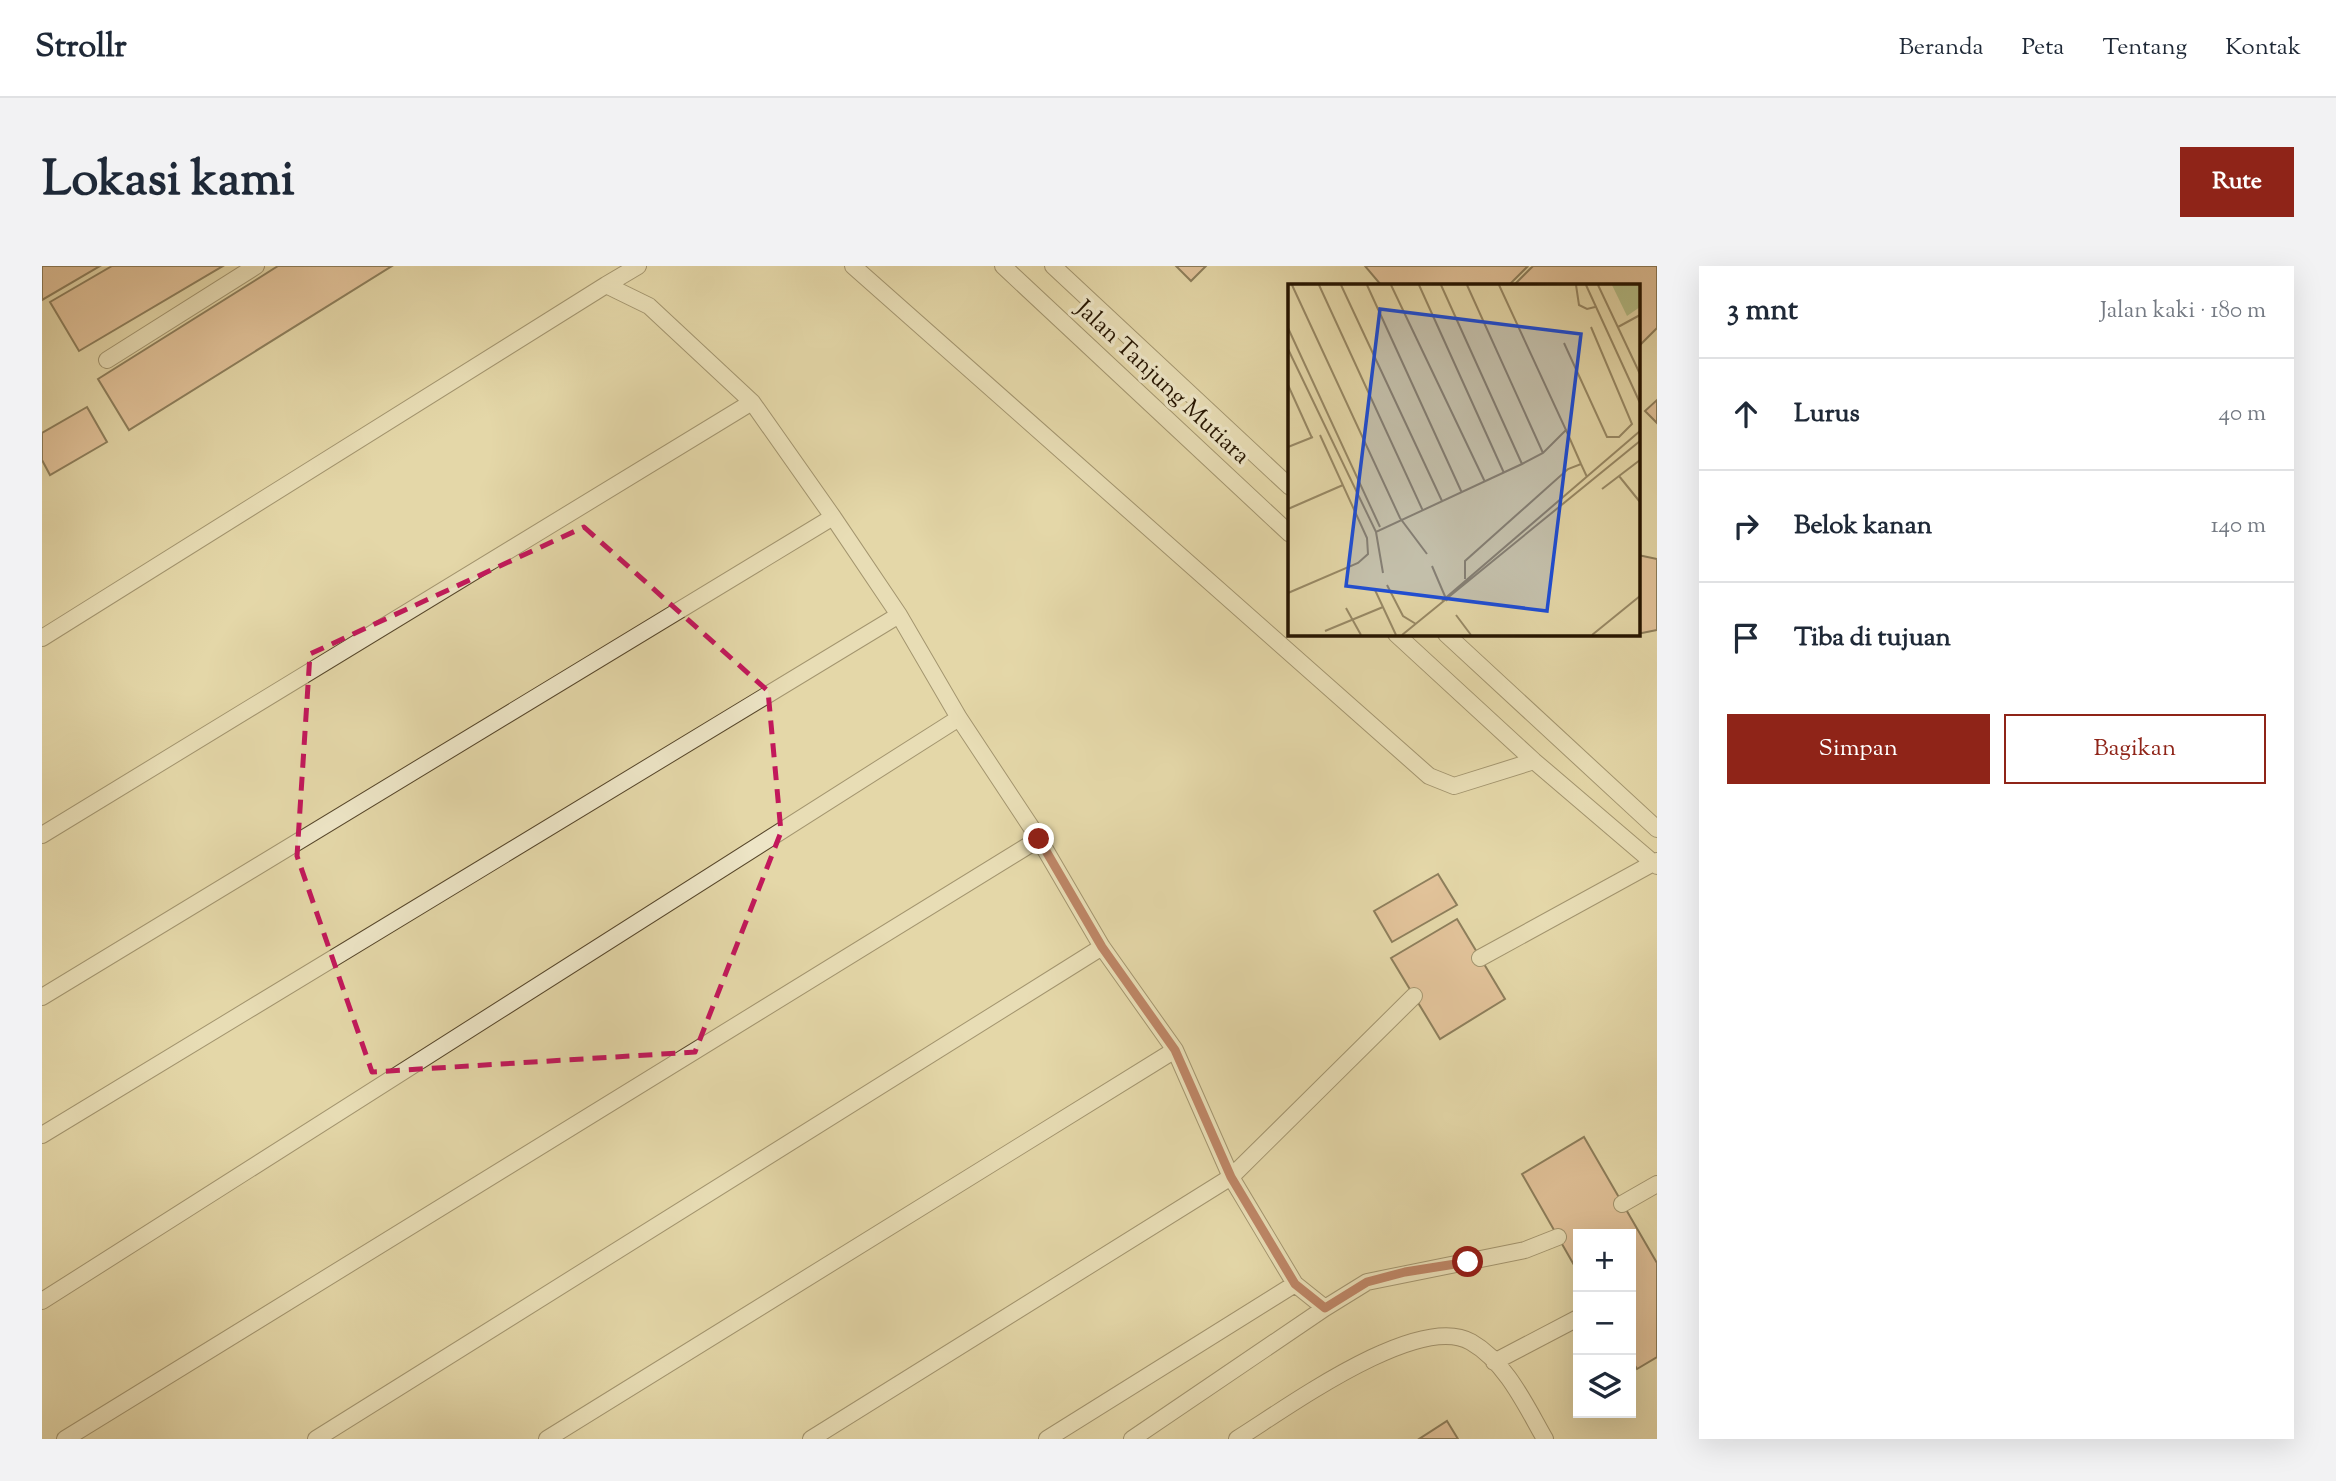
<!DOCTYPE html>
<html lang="id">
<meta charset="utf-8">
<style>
body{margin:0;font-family:"Sorts Mill Goudy",serif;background:#f2f2f3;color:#1f2937}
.controls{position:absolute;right:21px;bottom:21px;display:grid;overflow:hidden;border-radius:0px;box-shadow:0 7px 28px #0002}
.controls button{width:63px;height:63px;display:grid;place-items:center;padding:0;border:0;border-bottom:2px solid #e0e1e3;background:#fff;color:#1f2937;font:35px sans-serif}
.stop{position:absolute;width:21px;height:21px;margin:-16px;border:5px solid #8f2418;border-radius:50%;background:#fff}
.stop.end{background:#8f2418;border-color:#fff;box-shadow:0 2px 7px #0008}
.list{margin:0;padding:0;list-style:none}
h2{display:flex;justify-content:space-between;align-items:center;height:91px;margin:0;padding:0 28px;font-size:30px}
h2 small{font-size:23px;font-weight:400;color:#747a83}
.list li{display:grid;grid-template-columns:46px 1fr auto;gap:21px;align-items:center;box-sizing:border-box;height:112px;padding:0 28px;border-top:2px solid #e0e1e3}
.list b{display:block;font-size:26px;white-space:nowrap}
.list em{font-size:23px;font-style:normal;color:#747a83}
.actions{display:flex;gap:14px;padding:21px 28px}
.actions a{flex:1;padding:16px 0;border:2px solid #8f2418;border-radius:0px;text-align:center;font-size:24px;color:#8f2418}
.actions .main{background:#8f2418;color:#fff}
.icon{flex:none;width:38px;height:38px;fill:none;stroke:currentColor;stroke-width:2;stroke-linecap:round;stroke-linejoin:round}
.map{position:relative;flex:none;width:1615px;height:1173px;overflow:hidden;border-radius:0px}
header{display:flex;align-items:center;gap:42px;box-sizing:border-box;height:98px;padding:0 35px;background:#fff;border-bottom:2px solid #e0e1e3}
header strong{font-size:33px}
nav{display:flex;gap:38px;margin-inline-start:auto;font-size:24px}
.intro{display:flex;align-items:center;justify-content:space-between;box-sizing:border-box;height:168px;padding:0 42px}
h1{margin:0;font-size:49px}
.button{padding:18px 32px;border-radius:0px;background:#8f2418;color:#fff;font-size:24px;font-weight:700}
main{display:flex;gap:42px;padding:0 42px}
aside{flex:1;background:#fff;border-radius:0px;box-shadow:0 7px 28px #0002}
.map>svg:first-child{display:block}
.building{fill:#dfab8b;stroke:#261500;stroke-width:2}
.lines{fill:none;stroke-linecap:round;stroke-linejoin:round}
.lane-casing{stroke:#56462a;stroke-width:18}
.lane{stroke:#ede5c6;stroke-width:16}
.route{stroke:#8f2418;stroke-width:9}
.marked{fill:none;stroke:#c2185b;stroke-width:5;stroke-dasharray:14 9;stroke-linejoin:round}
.labels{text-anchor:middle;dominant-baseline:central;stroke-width:7;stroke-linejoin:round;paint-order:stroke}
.street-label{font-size:24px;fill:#261500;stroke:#ede5c6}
.inset-road{fill:none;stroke:#988965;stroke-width:2}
.view{fill:#1d4ed8;fill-opacity:0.15;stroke:#1d4ed8;stroke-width:3.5}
.inset-edge{fill:none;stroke:#261500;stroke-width:3.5}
</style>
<header>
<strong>Strollr</strong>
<nav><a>Beranda</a><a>Peta</a><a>Tentang</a><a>Kontak</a></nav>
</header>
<div class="intro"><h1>Lokasi kami</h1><a class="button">Rute</a></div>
<main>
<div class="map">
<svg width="1615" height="1173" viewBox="0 0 1615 1173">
<rect width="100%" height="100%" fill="#e4d7a8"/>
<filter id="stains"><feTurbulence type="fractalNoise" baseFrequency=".00286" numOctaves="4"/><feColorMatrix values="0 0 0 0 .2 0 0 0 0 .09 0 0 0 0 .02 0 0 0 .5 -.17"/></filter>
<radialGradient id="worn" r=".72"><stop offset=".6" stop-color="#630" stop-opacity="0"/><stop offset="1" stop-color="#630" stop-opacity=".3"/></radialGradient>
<path class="building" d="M0,0h58l-58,34z
M70,0h111l-144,85 -29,-49z
M236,0h114l-263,164 -31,-51z
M1134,0h30l-15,15z
M1323,0h163l-19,19h-128z
M1491,0h124v62l-19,19v-62h-124z
M1615,134v23l-12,-12z
M45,141l20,35 -57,33 -8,-15v-27z
M1596,289l19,4v71l-15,3h-4z
M1396,608l19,31 -65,37 -18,-31z
M1415,653l48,80 -65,40 -49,-81z
M1542,871l73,126v94l-20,12 -6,-10v-125h-53v38l-56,-98z
M1405,1155l11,18h-39z"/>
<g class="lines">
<defs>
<path id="lane" d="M811,0l576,510 25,10 80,-25
M961,0l287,268
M1011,0l237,221
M564,19l32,-19
M65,94l149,-94
M1354,368l138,127 123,105
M1404,368l211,195
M0,372l564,-353 43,21 103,96 81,115 66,98 60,103 80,121 63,108 73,103 56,127 64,107 30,24 -193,131
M0,569l710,-433
M1438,692l177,-97
M0,731l791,-480
M0,869l857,-520
M1580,938l35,-20
M0,1035l917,-583
M1283,1042l42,-26 158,-32 33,-13
M1452,1096l84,-44
M23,1173l974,-600
M274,1173l786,-492
M505,1173l628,-389
M769,1173l420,-262 183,-181
M1005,1173l248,-155
M1195,1173c47,-29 181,-128 234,-97 35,20 55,64 74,97"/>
</defs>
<use href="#lane" class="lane-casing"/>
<use href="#lane" class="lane"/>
</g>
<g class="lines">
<path class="route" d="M997,573l63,108 73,103 56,127 64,107 30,24 42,-26 38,-10 63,-10"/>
</g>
<path d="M0 0H1615V1173H0ZM542,261l184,164 13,141 -86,220 -323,20 -75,-216 13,-202z" fill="#e4d7a8" fill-opacity=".55" fill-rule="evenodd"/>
<path class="marked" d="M542,261l184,164 13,141 -86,220 -323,20 -75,-216 13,-202z"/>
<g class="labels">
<g class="street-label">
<text transform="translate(1120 117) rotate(43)">Jalan Tanjung Mutiara</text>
</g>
</g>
<g transform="translate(1246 18)">
<rect width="352" height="352" fill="#e4d7a8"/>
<path d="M324,1h28v22l-13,9z" fill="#b5be87"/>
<path class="inset-road" d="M4,1l108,233 27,36M31,1l104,226M53,1l101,216M79,1l95,208M103,1l94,197M131,1l85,188M153,1l81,179M179,1l76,168M288,1l3,20 8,4 8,-2M298,1l54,118M310,1l42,89M330,43l22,-12M0,44l92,199M276,59l43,94h12l13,-13 -41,-97M0,65l88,183 146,-68 21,-11 23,-23 -67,-145M0,101l24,53M278,146l15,34M0,163l25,-10M331,192l21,26M314,205l38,-29M0,225l55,-24M88,248l7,41M144,282l15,35M177,295v-18l103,-92 13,-5 6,13M99,301l16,31 13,8M87,306l21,45M0,309l70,-30 10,-9 -1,-16 -47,-103M154,317l198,-170M58,324l15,27M168,331l15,20M37,347l58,-24M114,351l238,-194M304,351l48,-39"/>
<path class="view" d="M92,25l201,25 -34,277 -201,-25z"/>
<rect width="352" height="352" class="inset-edge"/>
</g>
<rect width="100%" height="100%" filter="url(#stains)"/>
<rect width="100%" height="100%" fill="url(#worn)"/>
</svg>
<div class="controls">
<button>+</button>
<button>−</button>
<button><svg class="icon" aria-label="layers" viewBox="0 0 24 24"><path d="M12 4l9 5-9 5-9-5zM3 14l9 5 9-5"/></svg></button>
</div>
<div class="stop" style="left:1426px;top:996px"></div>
<div class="stop end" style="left:997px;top:573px"></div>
</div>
<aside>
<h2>3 mnt<small>Jalan kaki · 180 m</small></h2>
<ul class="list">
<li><svg class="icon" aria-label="ahead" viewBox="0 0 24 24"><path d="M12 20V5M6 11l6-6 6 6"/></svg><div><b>Lurus</b></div><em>40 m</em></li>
<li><svg class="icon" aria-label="right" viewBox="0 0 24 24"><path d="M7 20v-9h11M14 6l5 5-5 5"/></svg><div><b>Belok kanan</b></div><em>140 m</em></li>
<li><svg class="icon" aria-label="arrive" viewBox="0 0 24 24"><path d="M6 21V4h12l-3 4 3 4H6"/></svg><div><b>Tiba di tujuan</b></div></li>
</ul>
<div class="actions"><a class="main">Simpan</a><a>Bagikan</a></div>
</aside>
</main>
